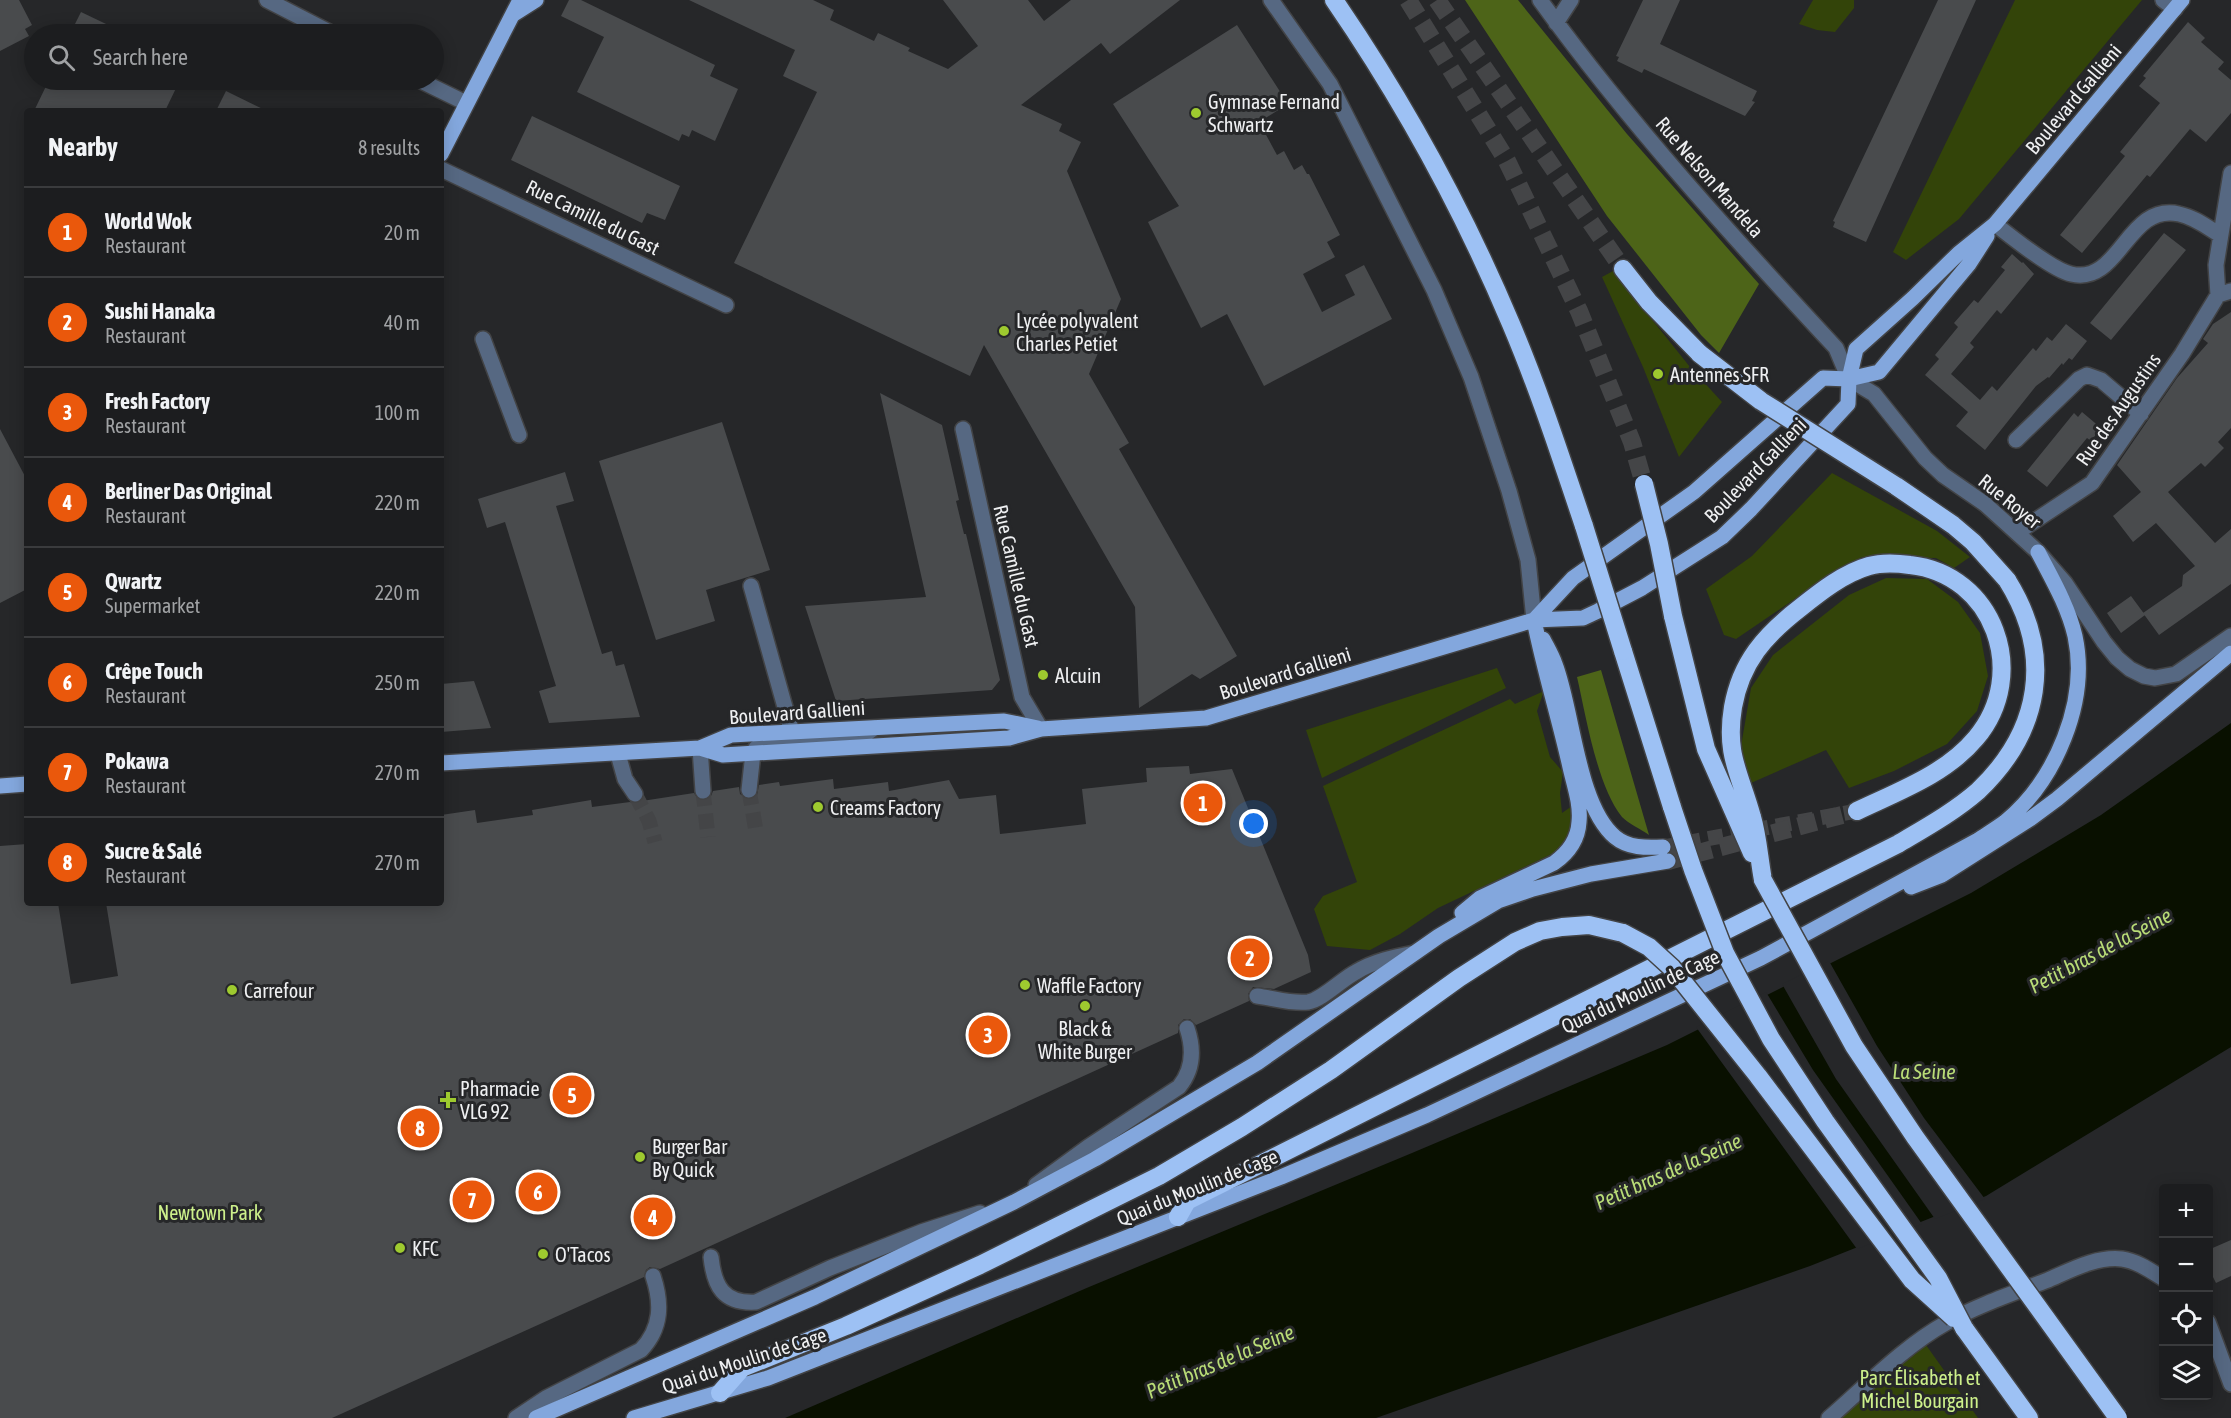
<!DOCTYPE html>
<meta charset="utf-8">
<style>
body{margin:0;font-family:"Asap Condensed",sans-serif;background:#252628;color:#f1f3f6}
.controls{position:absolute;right:18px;bottom:18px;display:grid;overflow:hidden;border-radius:6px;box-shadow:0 3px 15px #0003}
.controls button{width:54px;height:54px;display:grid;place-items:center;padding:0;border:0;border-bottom:2px solid #3a3b3d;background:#1c1d1f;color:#f1f3f6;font:30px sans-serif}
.you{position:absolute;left:1254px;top:824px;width:21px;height:21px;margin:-15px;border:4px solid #fff;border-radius:50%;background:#1a73e8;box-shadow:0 0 0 9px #1a73e833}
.badge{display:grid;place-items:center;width:39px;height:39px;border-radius:50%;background:#ea580c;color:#fff;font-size:20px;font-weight:700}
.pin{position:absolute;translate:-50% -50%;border:3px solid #fff;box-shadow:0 2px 6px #0006}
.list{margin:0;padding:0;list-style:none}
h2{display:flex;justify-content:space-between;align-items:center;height:78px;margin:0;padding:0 24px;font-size:26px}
h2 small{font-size:20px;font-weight:400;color:#a0a2a4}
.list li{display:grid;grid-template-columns:39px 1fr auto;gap:18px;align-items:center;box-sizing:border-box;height:90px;padding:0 24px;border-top:2px solid #3a3b3d}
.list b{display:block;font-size:22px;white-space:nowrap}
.list p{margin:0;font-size:20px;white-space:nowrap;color:#a0a2a4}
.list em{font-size:20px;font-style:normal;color:#a0a2a4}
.icon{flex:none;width:33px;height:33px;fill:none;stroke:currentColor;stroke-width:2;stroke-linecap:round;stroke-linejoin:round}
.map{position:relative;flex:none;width:2231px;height:1418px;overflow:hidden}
.search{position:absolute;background:#1c1d1f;box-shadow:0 3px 15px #0003;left:24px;top:24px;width:420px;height:66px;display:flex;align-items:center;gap:15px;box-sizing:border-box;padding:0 21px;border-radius:33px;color:#a0a2a4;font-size:22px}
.panel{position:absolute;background:#1c1d1f;box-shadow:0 3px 15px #0003;left:24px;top:108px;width:420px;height:798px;border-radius:6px}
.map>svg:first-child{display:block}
.green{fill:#334409}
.forest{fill:#4d6418}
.water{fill:#091000}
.pier{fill:#262729}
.building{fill:#494b4d}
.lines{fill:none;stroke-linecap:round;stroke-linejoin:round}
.minor-tunnel{stroke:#444547;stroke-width:15;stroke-dasharray:15 8;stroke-linecap:butt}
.major-tunnel{stroke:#444547;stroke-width:15;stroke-dasharray:15 8;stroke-linecap:butt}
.highway-tunnel{stroke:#444547;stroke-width:18;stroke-dasharray:18 9;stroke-linecap:butt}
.minor-casing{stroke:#424345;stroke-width:18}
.major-casing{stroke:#424345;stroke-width:18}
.highway-casing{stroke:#424345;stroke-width:21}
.minor{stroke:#566882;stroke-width:15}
.major{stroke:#83a7dd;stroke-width:15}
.highway{stroke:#9dc1f4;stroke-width:18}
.highway-bridge-casing{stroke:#424345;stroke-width:21;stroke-linecap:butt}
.highway-bridge{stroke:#9dc1f4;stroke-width:18}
.poi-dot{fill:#9eca2f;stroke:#262729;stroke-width:2}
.labels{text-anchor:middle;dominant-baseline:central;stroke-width:6;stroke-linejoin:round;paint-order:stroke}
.street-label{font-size:20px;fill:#eff0f2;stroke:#262729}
.poi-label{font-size:20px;fill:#eff0f2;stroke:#262729;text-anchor:start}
.park-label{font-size:20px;fill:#cdf08b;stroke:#262729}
.water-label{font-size:21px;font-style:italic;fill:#b9dc77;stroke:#262729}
</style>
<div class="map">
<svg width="2231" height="1418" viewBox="0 0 2231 1418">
<rect width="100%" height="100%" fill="#262729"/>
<path class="green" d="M1813,0h41v8l-19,24 -18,-2 -18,-6z
M2015,0h127l-183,219 -53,41 -13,-8z
M1613,271l77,96 32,35 -43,55 -36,-90 -41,-90z
M1832,473l105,58 33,26 -16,11 -18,-10 -74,-1 -57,35 -69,47 -12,-4 -18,-46 46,-33z
M1886,578l41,1 31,23 22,31 8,43 -11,35 -30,33 -53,27 -45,17 -23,-38 -75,33 -9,-13 -1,-24 10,-58 22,-33 76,-60z
M1497,668l9,20 -184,90 -16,-48z
M1544,691l-7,20 13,46 13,15 -3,21 2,20 10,-7 -2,25 -12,20 -120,57 -38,26 -30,16 -43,-4 -13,-37 9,-13 34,-14 -34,-96 187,-87 5,5z
M1926,1345l52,73h-140z"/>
<path class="forest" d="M1465,0h53l109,134 132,150 -40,69 -18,-18 -94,-119z
M1601,670l48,165c-8,-6 -20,-11 -27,-18 -25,-31 -36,-101 -45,-140z"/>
<path class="water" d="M2231,723v324l-245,149 -176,70 -434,152h-591l304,-131 323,-134 255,-108 304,-152 130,-78z"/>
<path class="pier" d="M1829,961l48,85 47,72 61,81 -50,20 -99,-140 -54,-95z
M1766,992l47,78 109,154 -65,25 -161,-222z"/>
<path class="building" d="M0,0h19l13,25 -7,4 4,7 -29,15z
M569,0h12l134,65 -5,11 28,13 -23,52 -23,-11 -3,7 -7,-3 -3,7 -102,-49 27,-55 -43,-21z
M689,0h124l21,10 -4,10 44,21 4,-8 32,15 -2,3 40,18 30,-23 -35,-46h85l16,21 27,-21h109l-70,54 -9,-11 -80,62 41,19 -3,7 22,11 -14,29 54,128 -32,75 40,69 -10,6 118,207 -37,23 -8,-5 -53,34 -4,-101 -151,-262 -14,31 -236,-113 83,-171 -34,-16 12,-26z
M1643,0h37l-20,44 97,47 -5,10 3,1 -10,14 -101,-47 -2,4 -25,-12 2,-4 -3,-1z
M1938,0h38l-110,242 -33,-15 2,-5 -2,-1z
M81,12l46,22h-57z
M2188,22l17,16 -4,4 23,20 -6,7 13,11v33l-25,29 -16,-13 -40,48 -3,-2 -65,78 -22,-18 65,-79 -5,-4 40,-49 -21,-17 7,-8 -3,-2z
M1237,25l51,79 -29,18 18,33 7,-4 10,19 8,-5 5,9h2l31,61 -13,7 8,15 -32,17 19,38 33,-17 -10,-20 19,-10 28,54 -128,67 -37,-72 -26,14 -53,-106 31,-16 -66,-102z
M49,80h131l-15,31h-131z
M226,91l41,20h-51z
M532,116l148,70 -15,34 -18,-7 -5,10 -131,-63z
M2164,233l22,17 -75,90 -21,-17z
M2012,254l10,9 1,-1 11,12 -33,40 -4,-4 -27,33 4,4 -23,27 29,26 12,-14 5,5 36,-43 3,3 11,-14 5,4 14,-17 21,17 -15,19 -3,-2 -6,7 -1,-2 -13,15 -1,-1 -12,9 -51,64 -29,-24 12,-14 -43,-37 14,-16 -4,-4 23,-28 -4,-4 20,-23 4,3 27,-33 -4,-3z
M2231,312v116l-13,14 6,6 -19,19 -4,-4 -33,29 47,51 16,-14v55l-72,51 -16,-22 39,-27 1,-11 12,-9 -39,-43 -23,19 -20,-26 28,-24 -24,-27 60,-87 31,-35 -5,-4 10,-15z
M880,393l62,32 17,75 -3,1 8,33h2l34,146 -8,10 -156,11 -31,-95 121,-9z
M2082,412l19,16 -10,13 -4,-3 -40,49 -20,-16 47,-58 4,4z
M722,422l48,148 -64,20 9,31 -59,19 -57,-179z
M0,429l27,51v109l-27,14z
M565,472l9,29 -18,5 46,148 10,-3 4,15 8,-2 16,53 -91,6 -10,-32 17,-5 -51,-164 -18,6 -9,-29z
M2131,596l14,19 -24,18 -14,-20z
M474,681l17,47 -50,4v-48z
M1189,766l1,8 42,-5 76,186 3,17 -37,17 -21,-2 -5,7 1,7 -53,24 -6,-6h-6l-6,6v8l-518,236 -10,-2 -4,3 -2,7 -312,141h-332v-572l27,-2v59h31l13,81 47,-8 -12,-73h335v-88l34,-5 2,13 56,-8 -1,-5 59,-10 1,7 38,-5 6,2 6,-3 52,-8 4,6 6,2 7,-5 2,-5 26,-4 1,7 9,6 8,-5 2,-10 20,-3 1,4 53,-7 1,10 54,-7 1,9 60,-11 10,19 37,-4 4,39 86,-10 -4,-35 65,-7 -1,-14z
M2231,1240v36l-15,7 -8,-16v-17z"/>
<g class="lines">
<path class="minor-tunnel" d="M749,790l7,41
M703,791l5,46
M635,794l14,27 6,21"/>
<path class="major-tunnel" d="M1663,847l194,-36"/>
<path class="highway-tunnel" d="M1408,0l99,161 72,150 53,131 12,42
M1437,0l186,269
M1668,861l189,-50"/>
<defs>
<path id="minor" d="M267,0l66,34
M1271,0l59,84 104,206 37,87 38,114 19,69 6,60
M1540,0c89,123 192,236 296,348l13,31 25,15 51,64 18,17 42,29 53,48 27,31 39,59 13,16 13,11 14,7 11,2 21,-4 55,-38
M2163,0l12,9
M1556,23l15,-23
M419,80l47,23
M441,169l285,136
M1995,224c15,12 58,46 76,50 49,12 56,-72 108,-60 15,3 28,13 41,21
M2218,295l-2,-30 15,-92
M483,339l36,96
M963,429l59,268 19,32
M2016,440l63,-61 8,-4 14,5 40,34
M2018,532l74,-49 90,-129 36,-59 13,-4
M751,586l41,146
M700,748l3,43
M618,754l7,25 10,15
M749,790l4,-37 3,-5 8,-4 90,-6 12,-4 8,-6
M1257,996c17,2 33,8 51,6 14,-2 34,-23 48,-30 18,-11 38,-15 58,-19
M1036,1185l52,-38 91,-60c15,-18 15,-38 8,-59
M711,1257c3,29 12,47 45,45l74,-34 91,-36 59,-19
M2208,1322l23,62
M516,1418l30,-20 95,-48c21,-22 21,-47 12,-74
M1829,1418c37,-32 74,-71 117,-95 32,-18 68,-30 102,-43 23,-10 49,-24 74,-21 15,2 29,12 42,20"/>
<path id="major" d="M514,14l22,-14
M441,154l79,-154
M1534,620l39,-42 121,-86 129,-114 26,1 30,-7 90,-108 18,-28
M1543,639c4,8 9,16 12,25 18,46 22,141 60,173 13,11 31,11 48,10
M700,748l23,7 286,-17 32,-9 165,-11 328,-98 49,-2 15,-7 44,-23 80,-51 29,-28 97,-105 1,-25 7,-30 57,-51 46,-45 36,-29 187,-224
M441,763l259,-15 31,-13 273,-14 34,7
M0,786l27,-2
M1911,887l31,-12 88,-56 27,-20 174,-146
M1462,913l18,-15 74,-35c14,-10 24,-23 25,-41 2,-18 -5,-37 -9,-55 -11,-49 -26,-97 -36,-147
M536,1418l279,-121 199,-95 81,-43 162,-96 182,-127 59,-35 35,-12 58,-15 77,-13
M634,1418l134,-40 513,-201 146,-62 334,-157 217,-118c9,-6 19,-12 27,-18 51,-42 84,-121 70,-186 -7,-30 -23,-57 -37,-84"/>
<path id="highway" d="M1334,0c70,102 129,210 177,324 28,66 50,134 73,202
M1623,269l26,33 51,52
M1673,616l33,133 46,104
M1623,651l49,156
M1763,880c-4,-21 -5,-43 -11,-63 -12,-44 -27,-62 -19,-110 8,-45 32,-72 67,-99 20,-16 44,-35 69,-42 14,-4 27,-3 41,-1 84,9 120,109 66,173 -30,36 -77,53 -119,73
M1178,1217l9,-16 711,-357c27,-16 56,-32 80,-53 63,-60 76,-136 29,-211
M1964,1328l65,90
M720,1393l22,-25 104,-42 134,-61 179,-89 83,-49 89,-57 128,-92 56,-36 25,-11 22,-4 27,-2 34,8"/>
</defs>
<use href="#minor" class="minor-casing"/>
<use href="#major" class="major-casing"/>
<use href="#highway" class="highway-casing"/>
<use href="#minor" class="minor"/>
<use href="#major" class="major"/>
<use href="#highway" class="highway"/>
<defs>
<path id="highway-bridge" d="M1700,354l61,47 135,85 57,39 20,17 34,38
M1644,484l15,60 14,72
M1584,526l39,125
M1672,807l21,63 32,83 46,86 54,82 113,157 26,50
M1763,880l91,166 61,91 203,281
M1623,933l26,14 23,21 86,108 154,204 42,38"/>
</defs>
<use href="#highway-bridge" class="highway-bridge-casing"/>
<use href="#highway-bridge" class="highway-bridge"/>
</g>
<g class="poi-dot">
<circle cx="1196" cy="113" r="6"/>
<circle cx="1004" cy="331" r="6"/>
<circle cx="1658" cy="374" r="6"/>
<circle cx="1043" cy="675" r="6"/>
<circle cx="818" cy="807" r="6"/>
<circle cx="1025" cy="985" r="6"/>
<circle cx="232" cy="990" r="6"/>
<circle cx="1085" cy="1006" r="6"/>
<path d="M445 1091h6v6h6v6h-6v6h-6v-6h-6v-6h6z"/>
<circle cx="640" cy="1157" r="6"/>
<circle cx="400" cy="1248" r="6"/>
<circle cx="543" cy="1254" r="6"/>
</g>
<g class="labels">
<g class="street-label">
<text transform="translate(2073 99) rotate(-50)">Boulevard Gallieni</text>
<text transform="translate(1710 177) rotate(49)">Rue Nelson Mandela</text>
<text transform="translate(593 217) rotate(26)">Rue Camille du Gast</text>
<text transform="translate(2118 409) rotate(-55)">Rue des Augustins</text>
<text transform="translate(1755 470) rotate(-46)">Boulevard Gallieni</text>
<text transform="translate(2010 501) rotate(39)">Rue Royer</text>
<text transform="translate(1017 576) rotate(77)">Rue Camille du Gast</text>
<text transform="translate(1285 673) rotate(-17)">Boulevard Gallieni</text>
<text transform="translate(797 712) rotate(-4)">Boulevard Gallieni</text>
<text transform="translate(1640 991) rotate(-25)">Quai du Moulin de Cage</text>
<text transform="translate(1197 1187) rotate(-22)">Quai du Moulin de Cage</text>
<text transform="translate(744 1360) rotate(-18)">Quai du Moulin de Cage</text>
</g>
<g class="poi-label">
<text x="1208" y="101">Gymnase Fernand<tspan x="1208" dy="23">Schwartz</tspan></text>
<text x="1016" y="320">Lycée polyvalent<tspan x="1016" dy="23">Charles Petiet</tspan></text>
<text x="1670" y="374">Antennes SFR</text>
<text x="1055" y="675">Alcuin</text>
<text x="830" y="807">Creams Factory</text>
<text x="1037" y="985">Waffle Factory</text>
<text x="244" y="990">Carrefour</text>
<text x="1085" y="1028" text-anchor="middle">Black &amp;<tspan x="1085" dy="23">White Burger</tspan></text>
<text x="460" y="1088">Pharmacie<tspan x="460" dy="23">VLG 92</tspan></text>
<text x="652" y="1146">Burger Bar<tspan x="652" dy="23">By Quick</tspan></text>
<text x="412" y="1248">KFC</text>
<text x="555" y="1254">O'Tacos</text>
</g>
<g class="park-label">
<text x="210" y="1212">Newtown Park</text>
<text x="1920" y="1377">Parc Élisabeth et<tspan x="1920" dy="23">Michel Bourgain</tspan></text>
</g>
<g class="water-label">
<text transform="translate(2100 950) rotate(-28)">Petit bras de la Seine</text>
<text x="1924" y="1071">La Seine</text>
<text transform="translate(1668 1171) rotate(-24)">Petit bras de la Seine</text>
<text transform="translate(1220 1361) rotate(-23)">Petit bras de la Seine</text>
</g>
</g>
</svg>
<div class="controls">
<button>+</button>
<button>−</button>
<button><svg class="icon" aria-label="locate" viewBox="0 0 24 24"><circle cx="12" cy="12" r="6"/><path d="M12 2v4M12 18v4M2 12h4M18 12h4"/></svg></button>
<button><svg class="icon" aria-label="layers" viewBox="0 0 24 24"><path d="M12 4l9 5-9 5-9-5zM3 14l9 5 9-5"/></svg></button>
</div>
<div class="you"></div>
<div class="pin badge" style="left:1203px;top:803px">1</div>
<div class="pin badge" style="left:1250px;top:958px">2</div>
<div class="pin badge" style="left:988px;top:1035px">3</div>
<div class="pin badge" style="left:653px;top:1217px">4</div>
<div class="pin badge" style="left:572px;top:1095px">5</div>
<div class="pin badge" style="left:538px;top:1192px">6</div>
<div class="pin badge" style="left:472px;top:1200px">7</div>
<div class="pin badge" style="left:420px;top:1128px">8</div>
<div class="search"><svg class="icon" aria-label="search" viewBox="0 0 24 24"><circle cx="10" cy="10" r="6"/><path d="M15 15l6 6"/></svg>Search here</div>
<section class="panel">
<h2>Nearby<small>8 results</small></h2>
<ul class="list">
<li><span class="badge">1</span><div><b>World Wok</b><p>Restaurant</p></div><em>20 m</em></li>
<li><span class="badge">2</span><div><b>Sushi Hanaka</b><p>Restaurant</p></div><em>40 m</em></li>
<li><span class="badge">3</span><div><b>Fresh Factory</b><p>Restaurant</p></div><em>100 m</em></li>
<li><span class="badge">4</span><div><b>Berliner Das Original</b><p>Restaurant</p></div><em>220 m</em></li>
<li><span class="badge">5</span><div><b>Qwartz</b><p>Supermarket</p></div><em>220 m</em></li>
<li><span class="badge">6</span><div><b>Crêpe Touch</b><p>Restaurant</p></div><em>250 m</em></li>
<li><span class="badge">7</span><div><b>Pokawa</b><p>Restaurant</p></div><em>270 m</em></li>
<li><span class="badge">8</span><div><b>Sucre &amp; Salé</b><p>Restaurant</p></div><em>270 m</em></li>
</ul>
</section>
</div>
